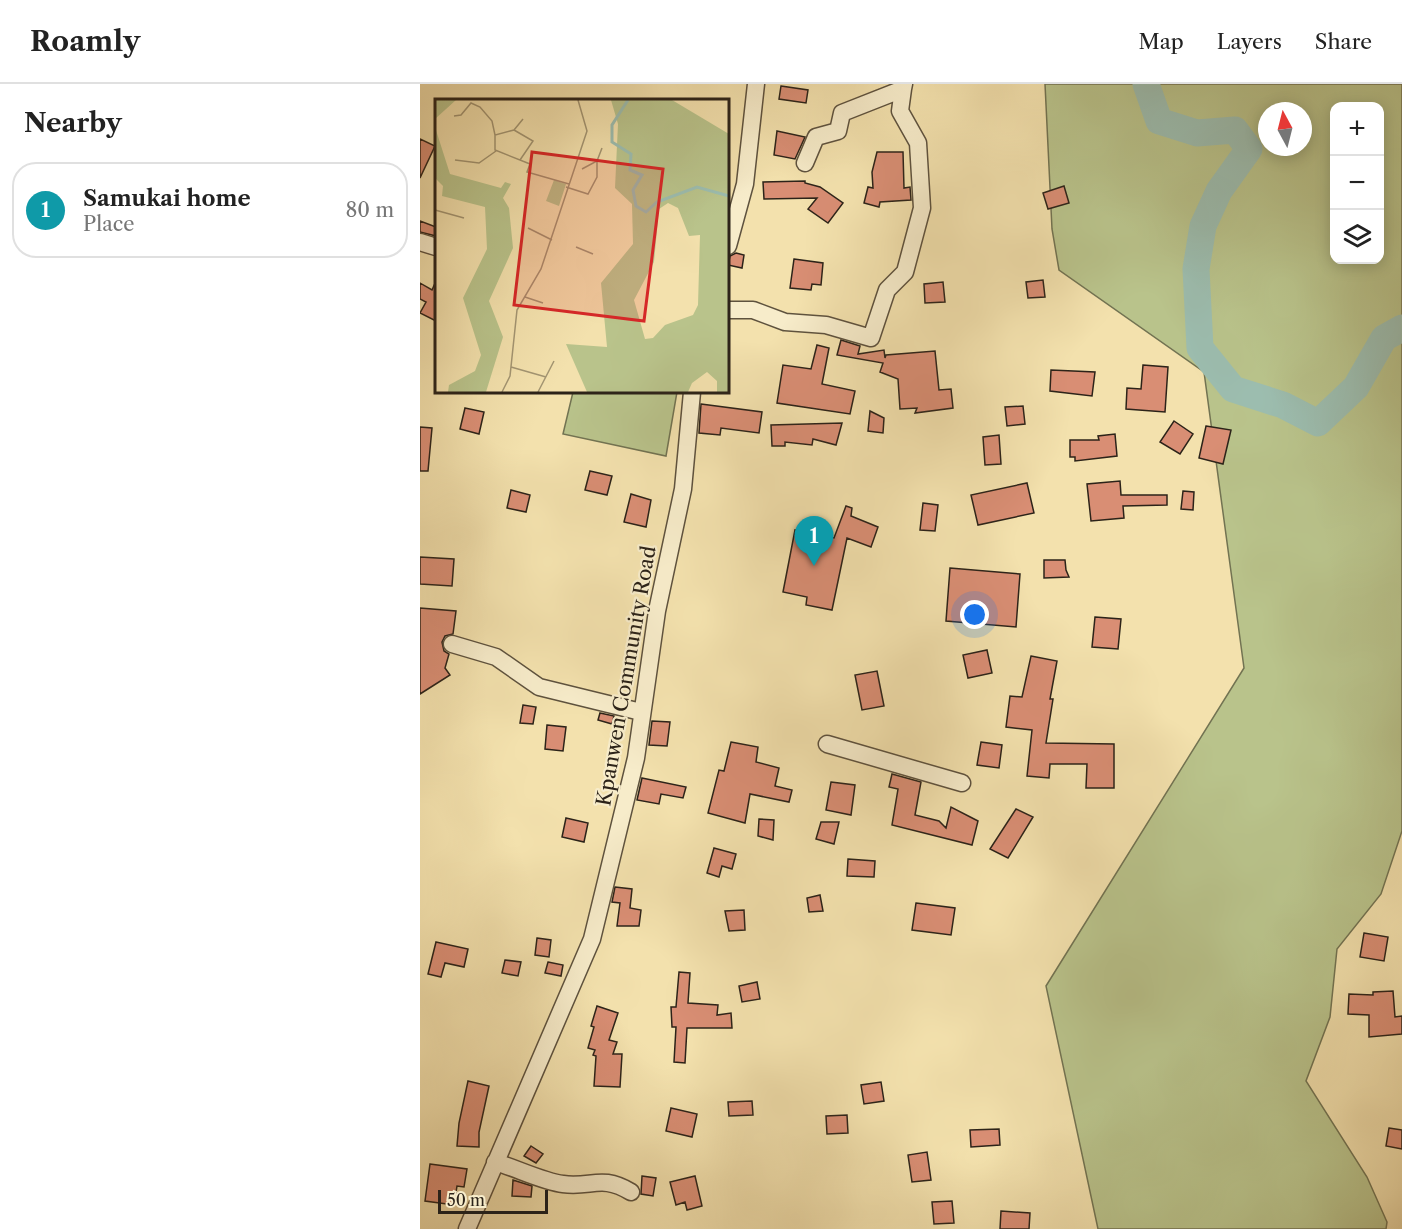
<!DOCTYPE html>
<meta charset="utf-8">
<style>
body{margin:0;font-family:"Libre Caslon Text",serif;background:#f6f6f6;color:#222}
.controls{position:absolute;right:18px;top:18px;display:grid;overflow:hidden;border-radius:12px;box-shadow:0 3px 15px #0003}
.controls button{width:54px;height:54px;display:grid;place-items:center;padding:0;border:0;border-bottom:2px solid #e0e0e0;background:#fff;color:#222;font:30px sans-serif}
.compass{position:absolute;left:838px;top:18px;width:54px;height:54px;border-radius:50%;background:#fff;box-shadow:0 3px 15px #0003;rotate:353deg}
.scale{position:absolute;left:18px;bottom:15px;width:110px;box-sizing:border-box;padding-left:6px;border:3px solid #2c2319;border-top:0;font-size:16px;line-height:21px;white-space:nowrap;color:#2c2319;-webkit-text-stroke:4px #f7ecca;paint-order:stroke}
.you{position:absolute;left:555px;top:531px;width:21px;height:21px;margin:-15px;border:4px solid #fff;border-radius:50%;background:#1a73e8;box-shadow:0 0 0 9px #1a73e833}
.badge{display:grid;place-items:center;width:39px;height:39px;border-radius:50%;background:#db2777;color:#fff;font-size:20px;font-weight:700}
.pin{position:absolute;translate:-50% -50px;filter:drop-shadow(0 2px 3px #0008)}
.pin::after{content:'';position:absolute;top:32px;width:21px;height:18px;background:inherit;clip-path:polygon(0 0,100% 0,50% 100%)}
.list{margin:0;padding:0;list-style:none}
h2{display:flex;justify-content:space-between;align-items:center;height:78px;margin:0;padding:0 24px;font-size:26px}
h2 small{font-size:20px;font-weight:400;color:#767676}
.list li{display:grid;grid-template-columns:39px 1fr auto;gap:18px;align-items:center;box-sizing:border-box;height:96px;margin:0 12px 12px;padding:0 12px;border:2px solid #e0e0e0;border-radius:24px}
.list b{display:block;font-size:22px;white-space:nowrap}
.list p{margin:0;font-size:20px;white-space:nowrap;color:#767676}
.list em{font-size:20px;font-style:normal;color:#767676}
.icon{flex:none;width:33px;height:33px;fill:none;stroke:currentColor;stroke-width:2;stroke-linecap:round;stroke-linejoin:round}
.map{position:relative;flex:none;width:982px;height:1145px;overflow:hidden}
header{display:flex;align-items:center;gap:36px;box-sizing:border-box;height:84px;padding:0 30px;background:#fff;border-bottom:2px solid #e0e0e0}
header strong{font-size:28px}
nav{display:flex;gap:33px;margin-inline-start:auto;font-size:21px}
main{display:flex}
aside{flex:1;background:#fff}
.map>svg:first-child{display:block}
.green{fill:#b9c38b;stroke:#727352;stroke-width:1.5;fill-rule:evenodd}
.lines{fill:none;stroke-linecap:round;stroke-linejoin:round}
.river{stroke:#9cbdaf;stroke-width:27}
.building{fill:#d98e74;stroke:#2c2319;stroke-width:1.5}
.street-casing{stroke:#5e523e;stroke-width:19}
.street{stroke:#f7ecca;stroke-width:16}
.labels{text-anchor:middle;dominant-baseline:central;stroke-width:4.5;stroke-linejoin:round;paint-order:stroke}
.street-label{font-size:20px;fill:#2c2319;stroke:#f7ecca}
.inset-river{fill:none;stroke:#9cbdaf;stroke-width:3}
.inset-road{fill:none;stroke:#a39572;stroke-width:1.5}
.view{fill:#d62828;fill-opacity:0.15;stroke:#d62828;stroke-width:3}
.inset-edge{fill:none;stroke:#2c2319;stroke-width:3}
</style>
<header>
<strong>Roamly</strong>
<nav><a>Map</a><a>Layers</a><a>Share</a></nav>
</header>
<main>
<aside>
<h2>Nearby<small></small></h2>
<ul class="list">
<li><span class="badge" style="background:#0f9aa8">1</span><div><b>Samukai home</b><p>Place</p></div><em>80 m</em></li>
</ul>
</aside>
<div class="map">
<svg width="982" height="1145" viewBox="0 0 982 1145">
<rect width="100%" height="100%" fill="#f3e1ad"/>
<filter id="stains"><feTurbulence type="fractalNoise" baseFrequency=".00333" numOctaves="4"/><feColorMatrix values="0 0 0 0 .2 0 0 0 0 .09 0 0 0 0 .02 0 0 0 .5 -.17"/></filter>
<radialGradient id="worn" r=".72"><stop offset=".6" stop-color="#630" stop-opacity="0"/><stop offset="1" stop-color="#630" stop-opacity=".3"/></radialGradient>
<path class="green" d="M625,0h357v747l-21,63 -44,55 -7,68 -24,64 61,96 20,45 -1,7h-288l-52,-243 198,-318 -40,-296 -145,-102 -7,-41zM914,22h46v154h-46zM847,27h36v36h-36z
M153,308h104l-11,64 -103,-22z"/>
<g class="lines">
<path class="river" d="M726,0l13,37 38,12 38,-3 14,19 -30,42 -16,35 -7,43 4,79 33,41 50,16 35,18 38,-36 28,-49 18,-10"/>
</g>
<path class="building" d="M361,2l27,4 -2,13 -27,-4z
M357,47l28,6 -10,22 -21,-4z
M0,55l15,7 -15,32z
M457,68h26l1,36 6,-1 1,13 -31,2 -1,5 -15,-4 4,-16 5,1 -1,-16z
M385,97v2l15,4 23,16 -15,20 -20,-14 9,-11 -53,1 -1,-17z
M644,102l5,17 -21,6 -5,-16z
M0,137l16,6v9l-16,-4z
M316,169l8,2 -2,13 -14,-3 2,-9z
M374,175l29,4 -2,22 -9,-1 -1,6 -21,-2z
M623,196l2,17 -17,1 -2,-16z
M16,197v40l-16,-8 6,-11 -6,-3v-16l12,7z
M523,198l2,20 -20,1 -1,-19z
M421,256l19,6 -2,8 26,-4 1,8 1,-3 49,-4 4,39 12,-1 2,19 -38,5 2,-5 -17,1 -2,-30 -18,-7 3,-9 -46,-8z
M397,261l12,3 -7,36 33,7 -5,23 -73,-11 6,-38 28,4z
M723,281l25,2 -3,45 -39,-3 1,-21 14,1z
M631,286l44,2 -3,24 -42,-5z
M281,320l61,8 -3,21 -38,-5 -1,7 -21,-2z
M603,322l2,18 -18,2 -2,-19z
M45,324l19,4 -5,22 -19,-5z
M450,327l14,7 -1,15 -15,-2z
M754,337l19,13 -13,20 -20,-12z
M422,339l-6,22 -23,-6 -1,6 -27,-3v4h-13l-1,-21z
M786,342l25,4 -8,34 -24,-6z
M0,343l12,1 -4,43h-8z
M695,350l2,22 -42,5v-4h-5v-17h29l-1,-4z
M579,351l2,29 -16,1 -2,-28z
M170,387l22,5 -5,19 -22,-5z
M700,397l1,14h46v10l-44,1 1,12 -33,3 -4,-37z
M607,399l7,30 -56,12 -7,-30z
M91,406l19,5 -4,17 -19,-4z
M763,407l11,1 -1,18 -12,-1z
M211,410l20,6 -5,27 -22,-5z
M503,419l15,2 -3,26 -15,-1z
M426,422l6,2 -1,8 27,11 -7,20 -24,-9 -15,72 -26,-5 1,-8 -24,-5 12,-62 39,8z
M0,473l34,2 -2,27 -32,-2z
M624,476h21l1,10 3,7 -25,1z
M530,484l70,6 -4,53 -70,-6z
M0,524l36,3 -3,23 -8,2 -3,6 2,9 5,3 -4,14 5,7 -30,19z
M675,533l26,2 -3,30 -26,-2z
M567,566l5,23 -24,5 -5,-23z
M611,572l26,5 -7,38h3l-7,44 68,1v44h-28l1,-24h-37l-1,14 -22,-2 5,-46 -26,-3 4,-31 12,1z
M457,587l7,35 -22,4 -7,-35z
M103,621l13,2 -3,17 -13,-1z
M180,629l14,3 -2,8 -14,-4z
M232,637l18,1 -3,24 -18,-1z
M127,641l19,2 -3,24 -18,-2z
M311,658l27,5 -2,15 23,6 -4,18 17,4 -3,12 -39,-8 -5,29 -37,-10 11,-43 5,1z
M561,658l21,3 -3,23 -22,-3z
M472,690l29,8 -6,33 24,6 7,7 5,-21 27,14 -6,24 -80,-20 6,-36 -9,-2z
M222,694l44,9 -3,11 -22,-4 -2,10 -22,-4z
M411,698l24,3 -4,30 -25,-5z
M596,725l17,8 -25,41 -18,-9z
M146,734l22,5 -4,19 -22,-5z
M339,735l15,1 -1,20 -15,-4z
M401,738h18l-5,22 -18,-5z
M294,764l22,6 -4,15 -10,-3 -3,11 -12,-4z
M428,775l27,2 -1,16 -27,-1z
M195,803l17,2 -2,19 11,2 -2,16h-22l3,-23 -8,-1z
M400,811l3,16 -14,1 -2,-14z
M496,819l39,5 -4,27 -39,-5z
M324,826l1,20 -16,1 -4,-20z
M944,849l24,4 -4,24 -24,-4z
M117,854l14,2 -2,17 -14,-2z
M16,858l32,7 -4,18 -19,-4 -4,14 -13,-3z
M85,876l16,2 -3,14 -16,-3z
M128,878l15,3 -2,11 -16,-3z
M259,888l11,1 -2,30 30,2 -1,10 14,-2 1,15h-45l-2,35 -11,-1 2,-35h-4l-1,-20h5z
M337,898l3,17 -18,3 -3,-16z
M973,907l2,26 7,-1v18l-33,3v-22l-21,-1 1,-20 24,1v-3z
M177,922l21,7 -9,27 8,2 -4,12h9l-2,33 -26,-1 2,-30 -3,-1 2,-5 -7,-2 6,-21 -3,-1z
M48,997l21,5 -10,46v15l-22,-1 2,-23z
M461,998l3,19 -20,3 -3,-19z
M332,1017l1,14 -24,1 -1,-14z
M251,1024l26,6 -5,23 -26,-6z
M427,1031l1,18 -21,1 -1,-18z
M969,1044l13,2v19l-16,-3z
M579,1045l1,16 -29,2 -1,-17z
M111,1062l12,8 -7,9 -12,-7z
M507,1068l4,28 -19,2 -4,-27z
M10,1080l37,5 -3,18 -7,-1 -3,19 -29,-4z
M222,1092l14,2 -3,18 -12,-2z
M275,1092l7,30 -15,4 -2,-8 -9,3 -6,-23z
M93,1096l19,6 -1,11 -19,-1z
M532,1117l2,22 -20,1 -2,-22z
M581,1127l29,2 -1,16h-29z"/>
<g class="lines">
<defs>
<path id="street" d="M385,79l11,-26 22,-6 4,-18 61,-24 1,-5
M0,158l16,5
M308,162l17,-62 11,-100
M308,226h25l32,12 41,3 45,13 16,-48 18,-18 17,-64 -4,-65 -18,-32 3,-22
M32,560l44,13 43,30 102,25
M407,660l135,39
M75,1078c21,6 49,20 68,22 29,4 38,-10 68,8
M47,1145l125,-290 44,-181 21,-147 26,-122 9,-97"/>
</defs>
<use href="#street" class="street-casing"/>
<use href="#street" class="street"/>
</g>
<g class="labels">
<g class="street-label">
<text transform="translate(206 592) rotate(-80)">Kpanwen Community Road</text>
</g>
</g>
<g transform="translate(15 15)">
<rect width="294" height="294" fill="#f3e1ad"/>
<path d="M0,1h21l-21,19zM176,1h61l57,34v258h-12v-11l-10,-9 -15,11 -4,9h-101l-21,-48 41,3 -6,-64 32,-39 -1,-40 -17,-16 3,-64zM233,104l10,5 11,28 11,-1 -2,70 -5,10 -28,10 -12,13 -8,1 -11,-39 20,-38 5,-53zM0,28l15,47 51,14 4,-6 6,2 -8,14 6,10 4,40 -24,53 14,36 -17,55h-38l1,-7 26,-14 6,-16 -18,-57 24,-49 -2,-42 -43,-11 1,-10 -8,-8zM119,81l12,4 -7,22 -13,-5z" fill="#b9c38b" fill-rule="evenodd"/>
<path class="inset-river" d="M193,1l-16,25v17l19,12 -1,16 12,5 -9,15 3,16 10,6 11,-10 40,-15 32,9"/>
<path class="inset-road" d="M19,17l7,-1 10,-12 9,4 12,14 3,14M88,20l-9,11 -19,5v15l35,14 -3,8 42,12M79,31l19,11 -13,19M20,61l24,3 17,-12M147,70l15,-8 5,-13M131,88l22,7 9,-17v-16M0,111l29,8M93,129l24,12M141,148l17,7M90,198l18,6M76,268l35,10M67,293l8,-16 7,-66 24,-41 46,-138 -9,-31M103,293l16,-31"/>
<path class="view" d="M97,53l131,17 -19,152 -130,-16z"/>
<rect width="294" height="294" class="inset-edge"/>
</g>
<rect width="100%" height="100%" filter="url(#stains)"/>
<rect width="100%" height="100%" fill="url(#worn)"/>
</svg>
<div class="controls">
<button>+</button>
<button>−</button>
<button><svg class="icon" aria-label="layers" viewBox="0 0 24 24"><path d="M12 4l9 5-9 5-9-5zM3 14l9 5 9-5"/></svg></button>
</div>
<svg class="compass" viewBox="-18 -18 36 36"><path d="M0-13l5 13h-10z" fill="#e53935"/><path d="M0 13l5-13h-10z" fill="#767676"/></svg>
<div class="scale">50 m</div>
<div class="you"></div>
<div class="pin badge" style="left:394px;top:482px;background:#0f9aa8">1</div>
</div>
</main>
